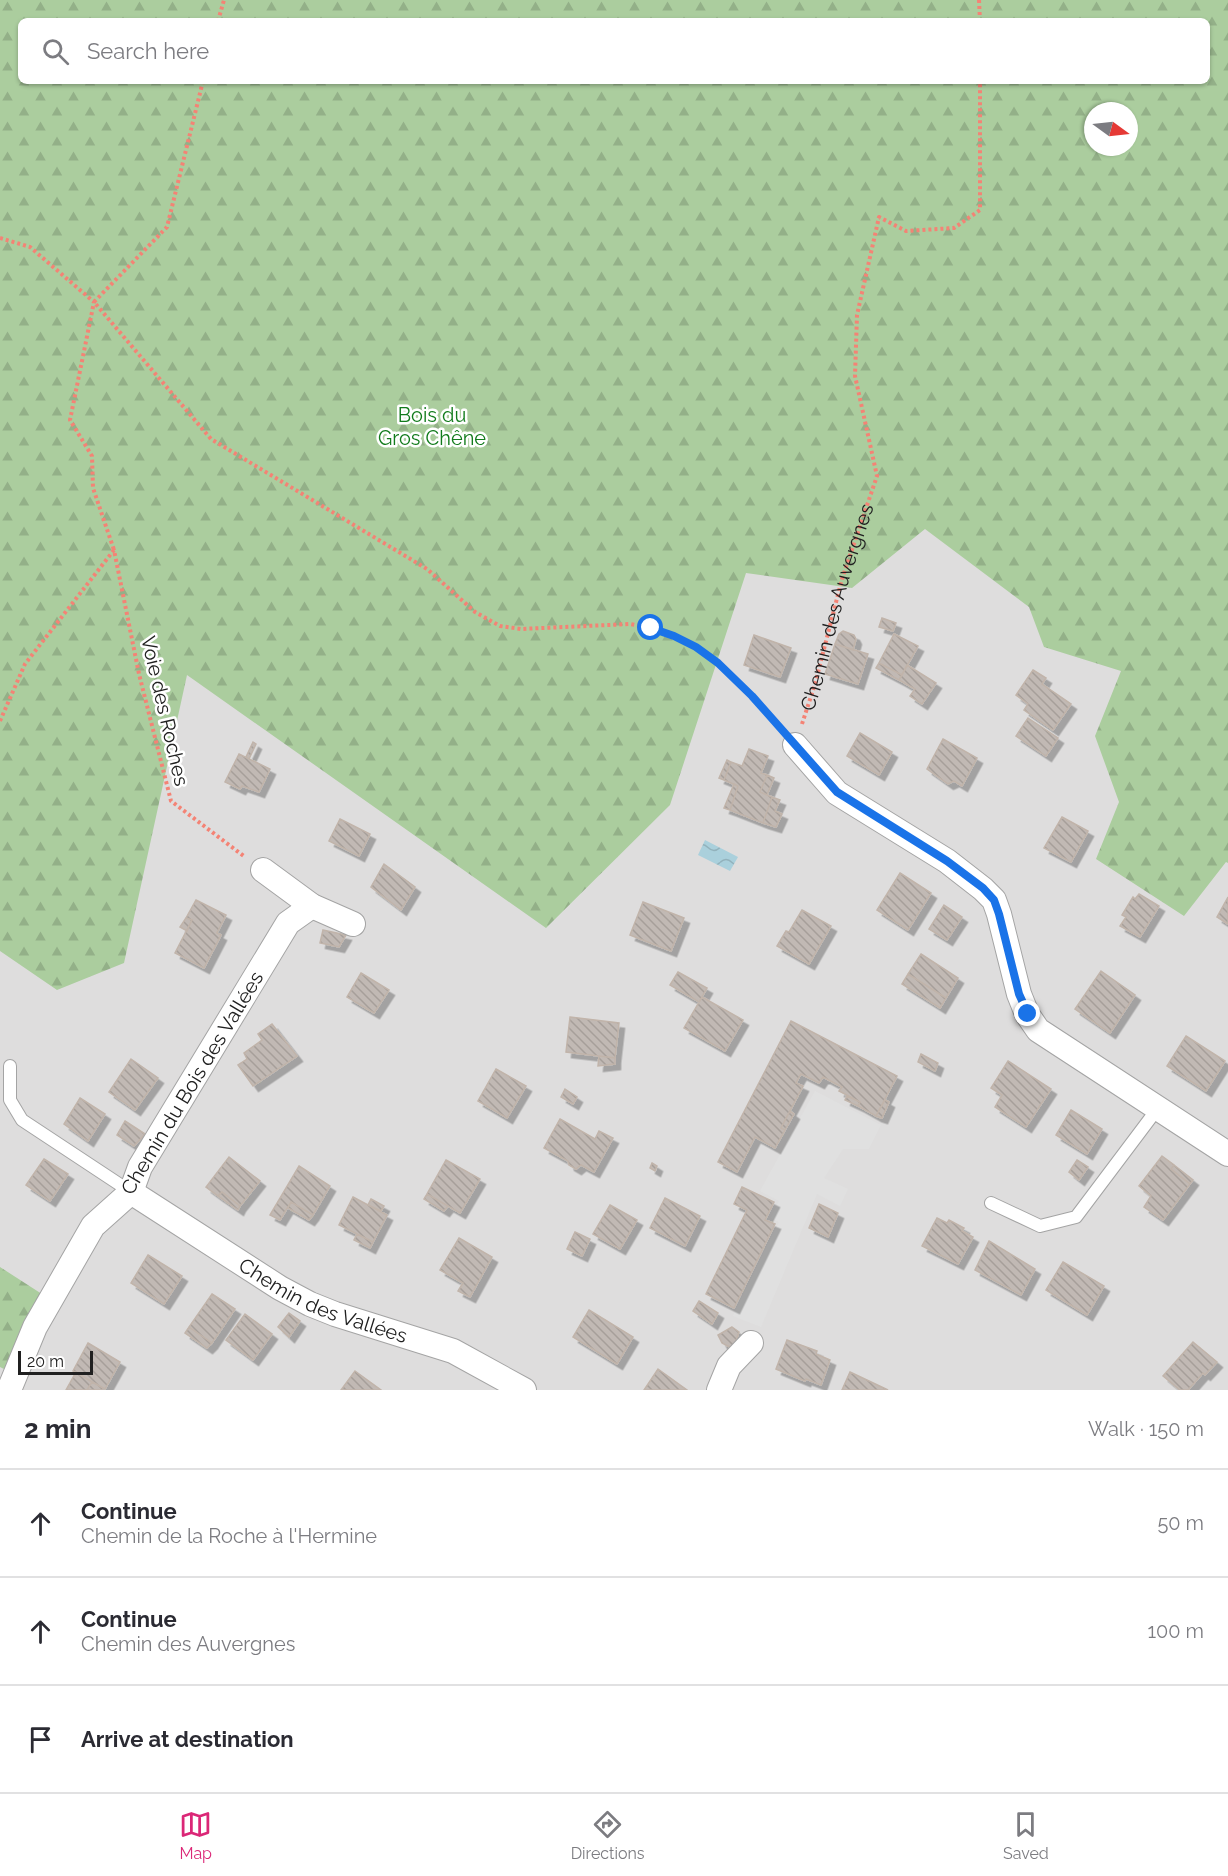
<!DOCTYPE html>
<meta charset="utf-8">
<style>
body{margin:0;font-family:Raleway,sans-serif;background:#f7f7f7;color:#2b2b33}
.compass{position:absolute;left:1084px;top:102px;width:54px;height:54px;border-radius:50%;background:#fff;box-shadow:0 2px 4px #0004;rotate:105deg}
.scale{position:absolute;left:18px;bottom:15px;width:75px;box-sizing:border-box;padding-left:6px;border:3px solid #202020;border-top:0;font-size:16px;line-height:21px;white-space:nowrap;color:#202020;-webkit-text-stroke:4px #fff;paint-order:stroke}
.stop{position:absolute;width:18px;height:18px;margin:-14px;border:4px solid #1a73e8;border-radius:50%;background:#fff}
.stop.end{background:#1a73e8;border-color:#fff;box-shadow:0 2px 6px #0008}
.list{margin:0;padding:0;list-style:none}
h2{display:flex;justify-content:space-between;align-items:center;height:78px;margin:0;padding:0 24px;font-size:26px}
h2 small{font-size:20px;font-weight:400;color:#7c7c81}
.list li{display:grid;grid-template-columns:39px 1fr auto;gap:18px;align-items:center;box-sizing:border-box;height:108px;padding:0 24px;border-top:2px solid #e1e1e2}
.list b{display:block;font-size:22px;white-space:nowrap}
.list p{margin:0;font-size:20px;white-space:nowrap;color:#7c7c81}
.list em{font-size:20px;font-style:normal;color:#7c7c81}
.icon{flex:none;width:33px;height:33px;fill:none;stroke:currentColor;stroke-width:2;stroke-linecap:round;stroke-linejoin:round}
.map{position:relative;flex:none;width:1228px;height:1390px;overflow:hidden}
.search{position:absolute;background:#fff;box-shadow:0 2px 4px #0004;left:18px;right:18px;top:18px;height:66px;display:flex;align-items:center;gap:15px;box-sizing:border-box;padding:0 21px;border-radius:9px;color:#7c7c81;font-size:22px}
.sheet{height:402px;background:#fff}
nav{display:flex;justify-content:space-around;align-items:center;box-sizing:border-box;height:84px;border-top:2px solid #e1e1e2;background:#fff;font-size:16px;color:#7c7c81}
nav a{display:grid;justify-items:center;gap:3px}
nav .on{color:#db2777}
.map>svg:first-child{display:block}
.residential{fill:#dedddd;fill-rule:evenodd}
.forest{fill:url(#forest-firs);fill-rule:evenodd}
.parking{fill:#e0e0e0}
.water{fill:url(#water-waves)}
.building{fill:url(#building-back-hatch);stroke:#c1b4aa;stroke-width:1.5;filter:url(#shadow)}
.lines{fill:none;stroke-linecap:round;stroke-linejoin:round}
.service-casing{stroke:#a4a4a4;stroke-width:14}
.minor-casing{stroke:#a4a4a4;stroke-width:26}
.path{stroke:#f48375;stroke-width:4;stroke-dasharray:3 3;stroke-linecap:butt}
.service{stroke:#fff;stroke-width:12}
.minor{stroke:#fff;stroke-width:24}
.route{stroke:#1a73e8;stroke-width:8}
.labels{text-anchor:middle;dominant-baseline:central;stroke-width:5;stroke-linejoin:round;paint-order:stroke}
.park-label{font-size:20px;fill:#117b1b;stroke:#fff}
.street-label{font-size:20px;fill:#202020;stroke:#fff}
</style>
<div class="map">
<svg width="1228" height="1390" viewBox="0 0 1228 1390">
<defs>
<pattern id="forest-firs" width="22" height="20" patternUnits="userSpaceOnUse" patternTransform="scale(1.5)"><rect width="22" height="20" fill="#abcd9e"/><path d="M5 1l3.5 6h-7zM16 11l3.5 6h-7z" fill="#93b088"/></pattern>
<pattern id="water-waves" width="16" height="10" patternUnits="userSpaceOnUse" patternTransform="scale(1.5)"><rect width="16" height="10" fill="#aad0dc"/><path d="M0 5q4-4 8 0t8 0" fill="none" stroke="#92b2bc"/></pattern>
<pattern id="building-back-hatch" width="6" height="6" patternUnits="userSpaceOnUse" patternTransform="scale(1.5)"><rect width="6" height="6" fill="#c1b9b4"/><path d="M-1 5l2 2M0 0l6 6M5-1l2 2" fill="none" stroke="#a69f9a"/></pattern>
<filter id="shadow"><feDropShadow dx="5.5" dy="5.5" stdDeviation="0" flood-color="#0004"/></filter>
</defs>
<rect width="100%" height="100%" fill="#f0ede7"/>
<path class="residential" d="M0,0h1228v1390h-1228zM21,21h1186v60h-1186zM1093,111h36v36h-36z"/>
<path class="forest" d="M0,0h1228v863l-2,-1 -42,54 -88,-57 23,-57 -24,-66 26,-65 -77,-24 -15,-40 -104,-78 -73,59 -106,-15 -76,232 -124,123 -359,-253 -63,288 -67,27 -57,-39zM21,21h1186v60h-1186zM1093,111h36v36h-36z
M0,1267l45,29 -37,75 -8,-4z"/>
<path class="parking" d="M815,1091l66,34 -12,24h-26l-19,29 24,11 -8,17 -23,-12 -56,133 -28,-11 46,-94 -8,-4 8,-17 -19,-10z"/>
<path class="water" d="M705,840l33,17 -8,14 -32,-16z"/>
<path class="building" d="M882,618l14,5 -3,8 -14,-4z
M843,631l11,4 2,4 -3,11 -18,-6 4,-10z
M894,634l24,12 -16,29 -23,-12z
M754,635l37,13 -11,29 -36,-12z
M835,644l33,10 -10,30 -33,-10z
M879,663l23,12 -3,5 -23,-12z
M907,665l29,18 -14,21 -12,-8 5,-7 -16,-9z
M1033,670l13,8 -4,6 29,20 -18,26 -29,-20 4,-6 -12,-9z
M1028,718l30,20 -12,18 -30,-20z
M860,733l32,19 -13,23 -32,-19z
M943,739l34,19 -15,28 -8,-5 -6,3 -21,-15z
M253,742l3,2 -7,15 -3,-2z
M749,749l19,7 -7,17 6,2 -7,17 12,5 -9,26 -33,-13 8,-24 -14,-6 7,-18 11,4z
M239,754l31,15 -11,23 -17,-6 -2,3 -15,-7z
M727,760l4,2 -7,18 -5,-2z
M767,775l7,3 -7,17 -7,-3z
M734,784l4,2 -8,24 -6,-2z
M772,797l8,3 -5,11 7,3 -6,13 -13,-4z
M1062,817l26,14 -17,31 -27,-14z
M340,819l30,15 -11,22 -30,-15z
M384,864l31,23 -14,23 -30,-23z
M900,873l31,20 -23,37 -31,-20z
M1139,894l20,12 -19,31 -20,-11 6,-9 -4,-2 11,-18 2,2z
M1228,897v27l-11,-7z
M196,900l30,15 -9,18 4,2 -17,33 -29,-15 17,-33 -6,-2z
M643,902l41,16 -13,33 -41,-16z
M944,905l18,12 -15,23 -18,-11z
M802,910l29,16 -22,38 -32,-18 9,-15 3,1z
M186,918l6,2 -5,11 -7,-4z
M323,930l23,5 -7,12 -19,-4z
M921,954l37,24 -12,20 -38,-24z
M1101,971l34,24 -25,38 -35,-24z
M678,972l29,16 -8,14 -29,-17z
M361,973l28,17 -15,23 -27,-16z
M908,974l38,24 -6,10 -38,-24z
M702,997l41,23 -18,31 -41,-23z
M570,1017l49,6 -4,35 -49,-6z
M791,1021l106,55 -21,40 -18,-10 2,-4 -21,-11 3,-4 -19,-10 -4,6 -18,-9 -5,9 7,3 -22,42 4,2 -10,18 -20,-11 -18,35 -19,-10z
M272,1024l25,32 -44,30 -15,-21 9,-6 -3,-6 18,-13 -4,-6z
M1186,1036l39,25 -19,30 -39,-25z
M921,1054l17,9 -3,8 -17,-9z
M599,1056l16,2v6l-17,2z
M131,1059l27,19 -23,32 -26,-18z
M1008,1061l43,28 -25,38 -31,-20 7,-12 -11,-7z
M496,1069l30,17 -19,32 -29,-17z
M565,1089l12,8 -4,7 -12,-7z
M847,1096l13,6 -2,4 -13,-6z
M80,1098l25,16 -17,27 -24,-17z
M885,1100l4,2 -7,16 -6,-2z
M1071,1110l31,19 -15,25 -31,-19z
M790,1111l4,3 -9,16 -4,-2z
M560,1119l35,20 4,-8 14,7 -19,34 -13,-7 -5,4 -7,-4 -1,-4 -24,-13z
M125,1121l20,13 -11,12 -17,-11z
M1162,1156l12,9 -3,4 19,15 -27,36 -19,-13 7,-11 -12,-10z
M229,1157l31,24 -20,25 -18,-14 -4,4 -12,-9z
M44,1159l24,15 -18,27 -24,-16z
M446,1160l34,19 -20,34 -33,-19z
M1077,1160l11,7 -9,13 -10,-8z
M652,1163l5,3 -2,5 -5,-3z
M1174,1165l19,15 -3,4 -19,-15z
M299,1166l31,20 -17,29 -22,-13 -11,18 -10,-5z
M742,1187l32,15 -9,18 10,4 -41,84 -28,-14 41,-84 -13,-6z
M222,1192l18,14 -2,4 -20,-14z
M427,1194l21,12 -4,5 -20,-12z
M353,1197l34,18 -14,27 -34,-17z
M665,1198l35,18 -15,30 -35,-18z
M371,1199l13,7 -3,5 -13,-6z
M291,1202l22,13 -4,5 -21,-12z
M819,1204l19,9 -10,24 -19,-9z
M610,1205l27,15 -17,29 -27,-15z
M937,1218l10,5 2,-3 15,8 -2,3 11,6 -15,27 -36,-18z
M575,1232l15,7 -8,17 -15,-7z
M357,1234l16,8 -3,6 -16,-8z
M459,1238l33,19 -22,40 -12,-6 5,-8 -23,-13z
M989,1241l46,28 -14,26 -46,-25z
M148,1255l34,21 -18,28 -33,-21z
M1063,1262l41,24 -17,29 -41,-25z
M212,1294l23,15 -23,34 -23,-16z
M699,1301l19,12 -6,11 -19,-13z
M589,1310l44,27 -16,27 -44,-27z
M289,1313l11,8 -11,16 -11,-10z
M245,1314l27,20 -19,26 -27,-20z
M189,1327l23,16 -5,5 -22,-15z
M732,1327l7,5 -6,17 -11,-6 -4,-8z
M787,1340l30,11 -1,3 14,6 -9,25 -15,-6 -1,2 -29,-12z
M1193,1342l24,20 -12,13 -2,-2 -15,17h-8l-17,-14z
M88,1343l32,19 -15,27 -32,-18z
M658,1369l29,21h-43z
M355,1371l26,19h-40z
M76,1372l16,10 -5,8h-21z
M850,1372l38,18h-46z
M92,1382l11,6 -1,2h-15z"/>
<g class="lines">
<defs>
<path id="service" d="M10,1066v34l12,20 109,72
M991,1203l49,23 36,-9 82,-109"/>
<g id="minor">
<path d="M795,745l42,48 110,68 36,28 11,11 5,14 20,80 8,20 11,16 190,124"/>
<path d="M263,870l49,36 41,18"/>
<path id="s2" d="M131,1192l149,96 30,16 25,10 118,37 71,39"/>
<path d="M9,1390l26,-63 58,-101 38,-34 9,-25 148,-244 24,-17"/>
<path d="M719,1390l10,-24 22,-23"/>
</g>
</defs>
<use href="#service" class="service-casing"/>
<use href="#minor" class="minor-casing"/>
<g class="path">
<path d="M979,0l1,21"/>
<path d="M218,21l6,-21"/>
<path d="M203,81l-36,146 -73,75 117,137 216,130 48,43 25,14 21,3 109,-5 21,4 23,8 22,11 22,16 34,33 29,32"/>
<path d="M0,238l30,9 64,55 -24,118 22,36 1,32 21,62"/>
<path d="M0,721l25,-57 89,-114 25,124 32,127 74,56"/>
<path id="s1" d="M802,724l13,-40 27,-105 35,-103 -22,-100 2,-61 22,-98 27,14 48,-3 26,-18v-129"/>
</g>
<use href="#service" class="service"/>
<use href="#minor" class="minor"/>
</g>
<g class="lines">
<path class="route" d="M651,628l23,8 22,11 22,16 34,33 85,96 110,69 36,27 11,12 5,14 20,80 9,20"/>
</g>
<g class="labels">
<g class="park-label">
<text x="432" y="415">Bois du<tspan x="432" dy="23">Gros Chêne</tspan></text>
</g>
<g class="street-label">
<text stroke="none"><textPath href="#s1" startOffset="122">Chemin des Auvergnes</textPath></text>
<text transform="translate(165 711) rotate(77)">Voie des Roches</text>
<text transform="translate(192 1083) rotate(-59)">Chemin du Bois des Vallées</text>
<text stroke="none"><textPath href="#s2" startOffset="222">Chemin des Vallées</textPath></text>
</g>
</g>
</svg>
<svg class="compass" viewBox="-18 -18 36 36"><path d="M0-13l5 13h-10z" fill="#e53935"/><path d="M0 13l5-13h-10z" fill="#7c7c81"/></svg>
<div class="scale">20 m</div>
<div class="stop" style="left:651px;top:628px"></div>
<div class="stop end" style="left:1028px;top:1014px"></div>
<div class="search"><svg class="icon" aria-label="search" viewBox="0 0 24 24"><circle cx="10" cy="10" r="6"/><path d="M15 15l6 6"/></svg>Search here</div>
</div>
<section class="sheet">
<h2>2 min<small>Walk · 150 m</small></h2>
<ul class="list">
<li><svg class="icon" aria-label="ahead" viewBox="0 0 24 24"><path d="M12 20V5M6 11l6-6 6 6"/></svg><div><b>Continue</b><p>Chemin de la Roche à l'Hermine</p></div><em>50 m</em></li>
<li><svg class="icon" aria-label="ahead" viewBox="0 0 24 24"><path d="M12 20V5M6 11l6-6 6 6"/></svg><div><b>Continue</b><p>Chemin des Auvergnes</p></div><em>100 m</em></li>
<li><svg class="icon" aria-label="arrive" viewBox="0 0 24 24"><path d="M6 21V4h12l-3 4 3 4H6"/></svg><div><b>Arrive at destination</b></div></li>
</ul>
</section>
<nav>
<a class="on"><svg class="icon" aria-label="map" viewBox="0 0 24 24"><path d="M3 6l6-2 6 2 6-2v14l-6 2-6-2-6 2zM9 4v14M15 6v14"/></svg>Map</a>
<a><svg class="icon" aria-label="directions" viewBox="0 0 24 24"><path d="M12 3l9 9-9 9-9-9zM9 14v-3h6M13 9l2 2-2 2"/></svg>Directions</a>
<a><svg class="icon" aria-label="saved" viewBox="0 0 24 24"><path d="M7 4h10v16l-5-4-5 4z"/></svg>Saved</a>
</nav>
